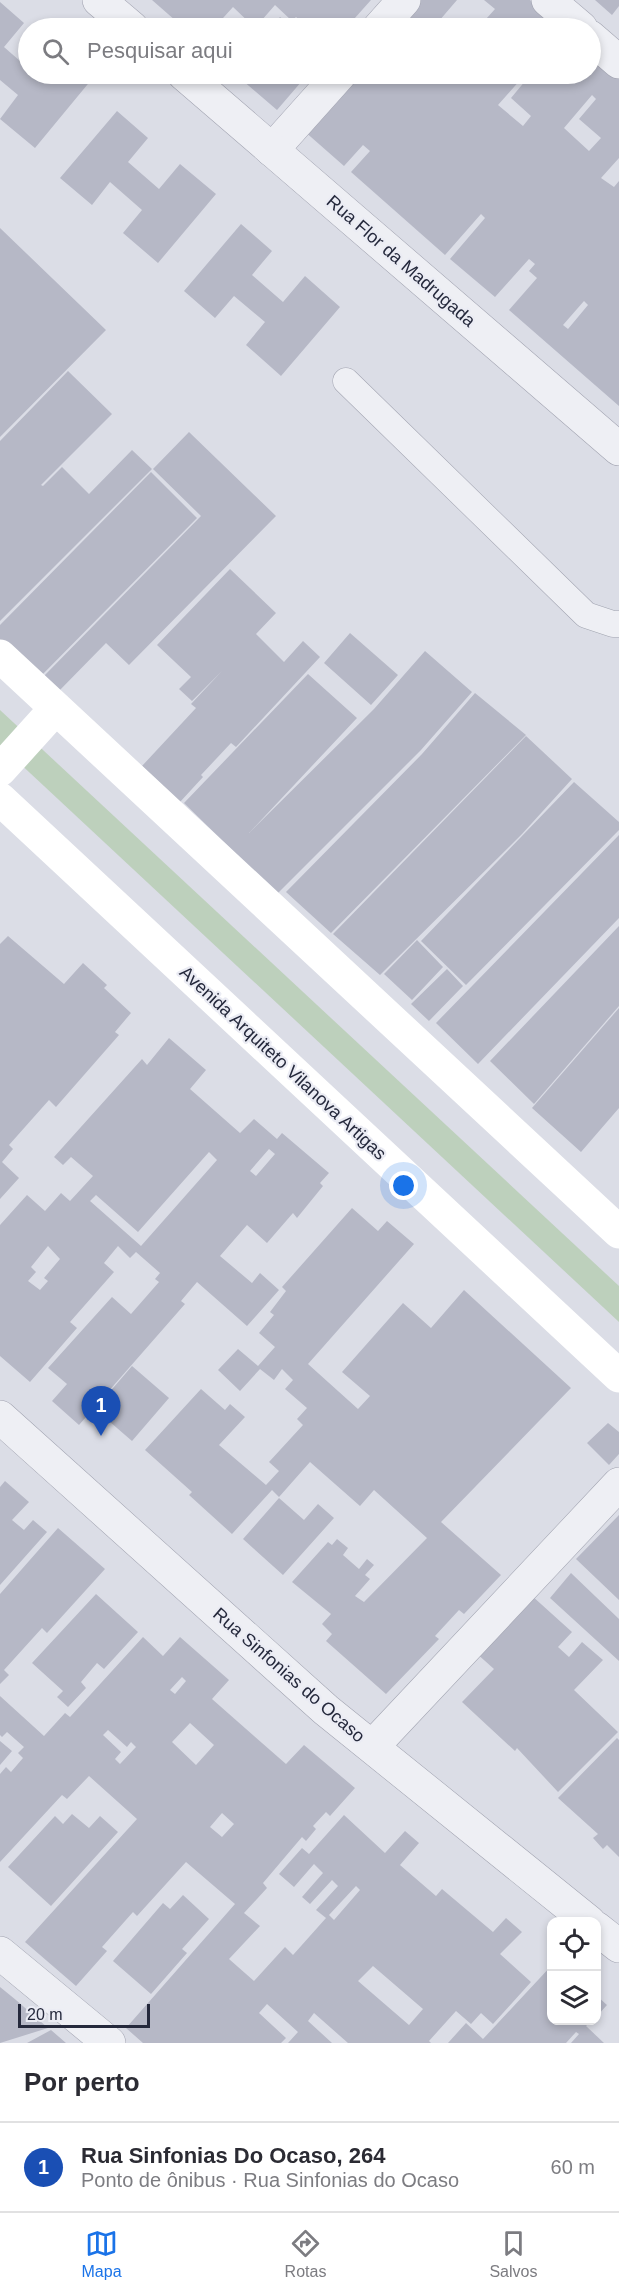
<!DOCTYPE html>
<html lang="pt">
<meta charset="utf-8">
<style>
body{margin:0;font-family:Arial,sans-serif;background:#f7f7f7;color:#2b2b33}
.controls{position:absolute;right:18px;bottom:18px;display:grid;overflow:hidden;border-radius:12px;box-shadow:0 3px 9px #0003}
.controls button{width:54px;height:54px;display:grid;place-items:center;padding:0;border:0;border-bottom:2px solid #e1e1e2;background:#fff;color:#2b2b33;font:30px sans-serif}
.scale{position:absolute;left:18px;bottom:15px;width:132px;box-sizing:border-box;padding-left:6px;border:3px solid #25293c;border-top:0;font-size:16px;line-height:21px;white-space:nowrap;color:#25293c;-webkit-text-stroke:4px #ebecf4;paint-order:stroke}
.you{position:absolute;left:404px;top:1186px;width:21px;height:21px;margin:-15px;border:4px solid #fff;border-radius:50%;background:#1a73e8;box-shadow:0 0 0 9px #1a73e833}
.badge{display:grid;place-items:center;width:39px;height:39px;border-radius:50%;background:#1a73e8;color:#fff;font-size:20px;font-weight:700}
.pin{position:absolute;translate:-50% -50px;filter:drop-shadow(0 2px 3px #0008)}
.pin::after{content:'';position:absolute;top:32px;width:21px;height:18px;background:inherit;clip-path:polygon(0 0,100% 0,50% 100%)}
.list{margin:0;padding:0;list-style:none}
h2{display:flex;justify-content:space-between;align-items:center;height:78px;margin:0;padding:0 24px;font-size:26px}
h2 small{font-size:20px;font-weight:400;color:#7c7c81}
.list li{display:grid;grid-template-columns:39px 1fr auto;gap:18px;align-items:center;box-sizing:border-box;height:90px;padding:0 24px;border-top:2px solid #e1e1e2}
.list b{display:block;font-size:22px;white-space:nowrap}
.list p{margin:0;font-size:20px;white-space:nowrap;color:#7c7c81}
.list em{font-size:20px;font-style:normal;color:#7c7c81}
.icon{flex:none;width:33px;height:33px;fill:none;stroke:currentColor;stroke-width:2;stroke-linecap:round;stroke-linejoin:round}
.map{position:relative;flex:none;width:619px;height:2043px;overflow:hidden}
.search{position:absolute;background:#fff;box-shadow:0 3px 9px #0003;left:18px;right:18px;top:18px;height:66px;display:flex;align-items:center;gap:15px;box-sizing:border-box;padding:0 21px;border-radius:33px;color:#7c7c81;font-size:22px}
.sheet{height:168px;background:#fff}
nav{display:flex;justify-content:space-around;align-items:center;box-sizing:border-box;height:84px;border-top:2px solid #e1e1e2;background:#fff;font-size:16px;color:#7c7c81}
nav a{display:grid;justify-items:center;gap:3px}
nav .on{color:#1a73e8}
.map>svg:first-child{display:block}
.green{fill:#bdd0bc}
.building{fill:#b6b8c6;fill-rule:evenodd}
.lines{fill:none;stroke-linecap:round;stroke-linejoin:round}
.service-casing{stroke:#a1a3b0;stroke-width:27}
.pedestrian-casing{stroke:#a1a3b0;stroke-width:34}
.minor-casing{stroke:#a1a3b0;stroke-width:34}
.service{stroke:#eeeff4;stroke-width:26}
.pedestrian{stroke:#eeeff4;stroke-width:33}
.minor{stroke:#eeeff4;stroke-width:33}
.secondary{stroke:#fff;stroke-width:33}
.labels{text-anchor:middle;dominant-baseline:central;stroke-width:4.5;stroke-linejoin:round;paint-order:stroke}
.street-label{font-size:18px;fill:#25293c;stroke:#ebecf4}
</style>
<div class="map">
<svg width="619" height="2043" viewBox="0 0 619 2043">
<rect width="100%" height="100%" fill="#dbdde6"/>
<path class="green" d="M0,710l619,576v36l-619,-577z"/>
<path class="building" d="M152,0h219l-25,28h-47l5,-4 -8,-7 -4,4 -17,-16 -20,23 -22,-21 -19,21h-30z
M412,0h45l-24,28h-45z
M484,0h46l32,28h-84l17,-19z
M595,0h24v6l-7,9z
M0,2l24,21 -20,24 24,21v6h58l6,5 -57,69 -35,-29 18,-24 -18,-15z
M280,17l14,11h-25z
M591,53l28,25v80l-18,20 13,9 5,-6v225l-110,-96 28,-32 -8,-7 6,-7 -6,-5 -34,38 -45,-38 35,-41 -4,-4 -36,41 -94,-83 19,-21 -7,-6 -19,21 -41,-36 47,-56h241zM522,78l4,2 -15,18 20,18 -8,10 -25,-21zM592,95l4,4 -17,20 22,19 -12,13 -25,-23zM584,301l4,4 -20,24 -5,-4z
M235,74h73l-31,36z
M117,111l31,27 -20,24 31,27 21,-25 36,30 -58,69 -35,-30 19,-23 -32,-28 -18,23 -32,-27z
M241,224l31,27 -20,24 31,27 22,-26 35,31 -59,69 -35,-31 19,-23 -31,-26 -19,22 -31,-27z
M0,228l106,102 -106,107z
M68,371l44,43 -71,71 2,1 19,-19 27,27 43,-44 20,19 -152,152v-180z
M189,432l87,84 -147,149 -23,-22 -48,49 -15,-15 158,-161 -48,-47z
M151,472l46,46 -158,160 -39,-38v-15z
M230,569l46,44 -20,21 28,28 19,-21 17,16 -84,90 -5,-4 -30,32 2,2 -23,25 -38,-36 54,-58 -5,-4 31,-33 -30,30 -13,-12 12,-12 -34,-32z
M350,633l48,42 -27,30 -47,-42z
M425,651l47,41 -51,58 -144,144 -93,-91 124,-129 49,44 -108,115 125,-124z
M475,693l51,42 -195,198 -45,-41 136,-138z
M526,736l46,43 -50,55 -142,141 -47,-41z
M574,782l45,40v8l-153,155 -45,-44z
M619,835v83l-141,146 -42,-41z
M619,926v80l-85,98 -44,-43z
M8,936l56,48 19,-21 24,22 -3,3 27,25 -16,19 4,3 -63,72 -7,-7 -40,45 4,4 -11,13 17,16 -19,21v-255z
M417,940l26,27 -31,33 -28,-26z
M447,969l16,17 -34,35 -18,-17z
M619,1008v100l-38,44 -49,-44z
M169,1038l37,32 -16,19 50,44 14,-14 23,20 5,-6 47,40 -9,10 3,3 -26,32 -4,-5 -26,30 -20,-18 -27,31 32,27 8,-10 19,17 -32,36 -50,-44 -16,19 4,3 -106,121 -27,-24 15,-17 -19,-16 64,-71 19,17 28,-32 -4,-3 5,-6 -24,-21 -6,6 -12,-12 -14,17 10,9 -44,50 7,6 -47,54 -30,-26v-131l27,-30 18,16 16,-18 9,8 23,-25 -22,-19 -8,8 -9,-8 88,-98 5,6zM269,1149l6,5 -19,22 -6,-5zM209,1152l8,8 -76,86 -51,-45 6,-6 42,37zM48,1246l12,13 -16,19 4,3 -8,9 -12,-9 8,-9 -5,-5z
M352,1208l26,23 9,-10 27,23 -106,120 50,45 12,-13 -28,-24 61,-69 28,25 33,-38 107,98 -130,134 60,53 -37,39 -5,-4 -24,26 4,3 -53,55 -60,-53 6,-7 -10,-10 9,-10 -39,-32 36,-40 4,3 5,-6 11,9 -5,7 16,14 8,-10 7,6 -9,10 5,4 -15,17 9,6 63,-64 -53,-48 -14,16 -50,-44 -31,35 -7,-7 -40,44 -43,-39 3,-3 -47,-42 56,-61 24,21 5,-6 15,13 -26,28 47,40 13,-14 -10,-9 34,-37 -6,-6 10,-11 -22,-19 8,-9 -11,-11 -8,11 -14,-11 -20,22 -22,-21 20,-21 20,17 17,-19 -16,-14 15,-18 -4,-3 16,-21 -4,-4z
M132,1366l37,32 -37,43 -37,-32z
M608,1423l11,9v22l-10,11 -22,-22z
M5,1481l24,21 -17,18 12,10 9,-10 14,12 -47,53v-98z
M279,1498l25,22 14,-16 16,14 -51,57 -40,-36z
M619,1515v85l-43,-41z
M58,1528l47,41 -58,64 -5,-5 -38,42 5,5 -9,9v-90z
M571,1573l48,46v42l-69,-63z
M96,1594l42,38 -34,37 -7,-6 -16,19 5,6 -18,19 -11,-10 6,-6 -31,-28z
M531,1595l41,37 -14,15 11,10 13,-15 21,18 -29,30 44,42 -60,60 -41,-44 -2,3 -53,-49 32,-33 -19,-17z
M143,1637l20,19 17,-19 49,43 -17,19 74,65 18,-19 51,43 -25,28 -4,-4 -13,14 3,3 -10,12 -4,-4 -39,46 4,5 -23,25 16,13 -31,33 25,22 31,-34 8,8 33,-37 -10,-8 22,-24 -6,-6 -22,24 -8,-7 21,-24 -9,-9 -20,23 -15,-13 23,-26 7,6 35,-39 41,38 20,-22 14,12 -19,22 36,31 6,-7 51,43 13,-14 16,14 -22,22 31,28 -38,42 -12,-11 -10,11 -15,-13 -27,30 2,2h-83l-34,-30 -6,8 24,22h-44l10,-11 -31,-28 -8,9 27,25 -5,5h-138l-17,-15 109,-124 -49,-42 -49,54 -4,-4 -31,35 5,4 -31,35 -51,-44 112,-123 -48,-43 -22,23 -5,-4 -62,67v-88l6,-7 5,5 12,-14 -5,-5 6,-6 -17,-15 -5,5 -2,-2v-39l44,40 21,-23 5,4zM182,1677l4,4 -11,13 -5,-4zM190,1723l24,22 -18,20 -24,-23zM108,1730l19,17 4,-5 5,5 -16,17 -5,-5 6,-7 -18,-17zM222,1813l12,11 -12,13 -12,-10zM356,1886l4,4 -26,30 -5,-5zM373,1966l50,43 -14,16 -51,-44z
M617,1738l2,2v117l-12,-12 -4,4 -10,-11 5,-4 -40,-36z
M0,1741l12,10 -12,14z
M72,1814l17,14 11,-12 18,16 -67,74 -43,-39 47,-51 8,8z
M183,1895l26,24 -27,30 5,4 -36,41 -38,-33 50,-58 7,6z
M552,1965v55h40l-6,6 18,17h-33l8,-9 -3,-2 -10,11h-118l18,-20 17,16z
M0,1987l16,13 32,28 -48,15z
M597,1996l10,9 -10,11z
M51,2030l15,13h-39z"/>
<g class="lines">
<defs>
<path id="service" d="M346,381l240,234 27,9h6"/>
<path id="pedestrian" d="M379,28l25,-28
M272,150l68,-76"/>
<path id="minor" d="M99,0l33,28
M548,0l33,28
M590,37l29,25
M184,74l435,375
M0,1417l326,293 263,212
M372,1747l247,-263
M596,1928l23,18
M0,1953l109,90"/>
</defs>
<use href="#service" class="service-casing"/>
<use href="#pedestrian" class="pedestrian-casing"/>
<use href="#minor" class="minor-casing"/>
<use href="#service" class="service"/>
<use href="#pedestrian" class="pedestrian"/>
<use href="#minor" class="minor"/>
<path class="secondary" d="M0,656l619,576
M0,770l56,-62
M0,799l619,577"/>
</g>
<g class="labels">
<g class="street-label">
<text transform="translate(401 261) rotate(41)">Rua Flor da Madrugada</text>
<text transform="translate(283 1063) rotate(43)">Avenida Arquiteto Vilanova Artigas</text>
<text transform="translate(289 1675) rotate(41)">Rua Sinfonias do Ocaso</text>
</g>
</g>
</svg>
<div class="controls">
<button><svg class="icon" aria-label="locate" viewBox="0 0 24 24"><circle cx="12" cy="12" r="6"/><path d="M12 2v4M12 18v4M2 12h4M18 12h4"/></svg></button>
<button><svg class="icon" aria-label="layers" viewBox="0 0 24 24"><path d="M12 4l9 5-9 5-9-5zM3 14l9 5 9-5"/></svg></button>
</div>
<div class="scale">20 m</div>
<div class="you"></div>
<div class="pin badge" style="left:101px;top:1436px;background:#1a4fb4">1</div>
<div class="search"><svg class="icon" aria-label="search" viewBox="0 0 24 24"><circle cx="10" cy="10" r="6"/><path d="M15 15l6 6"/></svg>Pesquisar aqui</div>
</div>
<section class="sheet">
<h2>Por perto<small></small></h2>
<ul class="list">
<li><span class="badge" style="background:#1a4fb4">1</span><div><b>Rua Sinfonias Do Ocaso, 264</b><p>Ponto de ônibus · Rua Sinfonias do Ocaso</p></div><em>60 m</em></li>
</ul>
</section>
<nav>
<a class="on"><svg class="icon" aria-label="map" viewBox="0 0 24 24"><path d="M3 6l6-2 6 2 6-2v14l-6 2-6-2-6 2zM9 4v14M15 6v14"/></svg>Mapa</a>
<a><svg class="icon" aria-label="directions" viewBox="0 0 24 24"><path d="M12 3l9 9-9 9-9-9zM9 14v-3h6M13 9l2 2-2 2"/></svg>Rotas</a>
<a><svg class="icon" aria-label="saved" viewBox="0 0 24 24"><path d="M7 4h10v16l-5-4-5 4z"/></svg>Salvos</a>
</nav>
